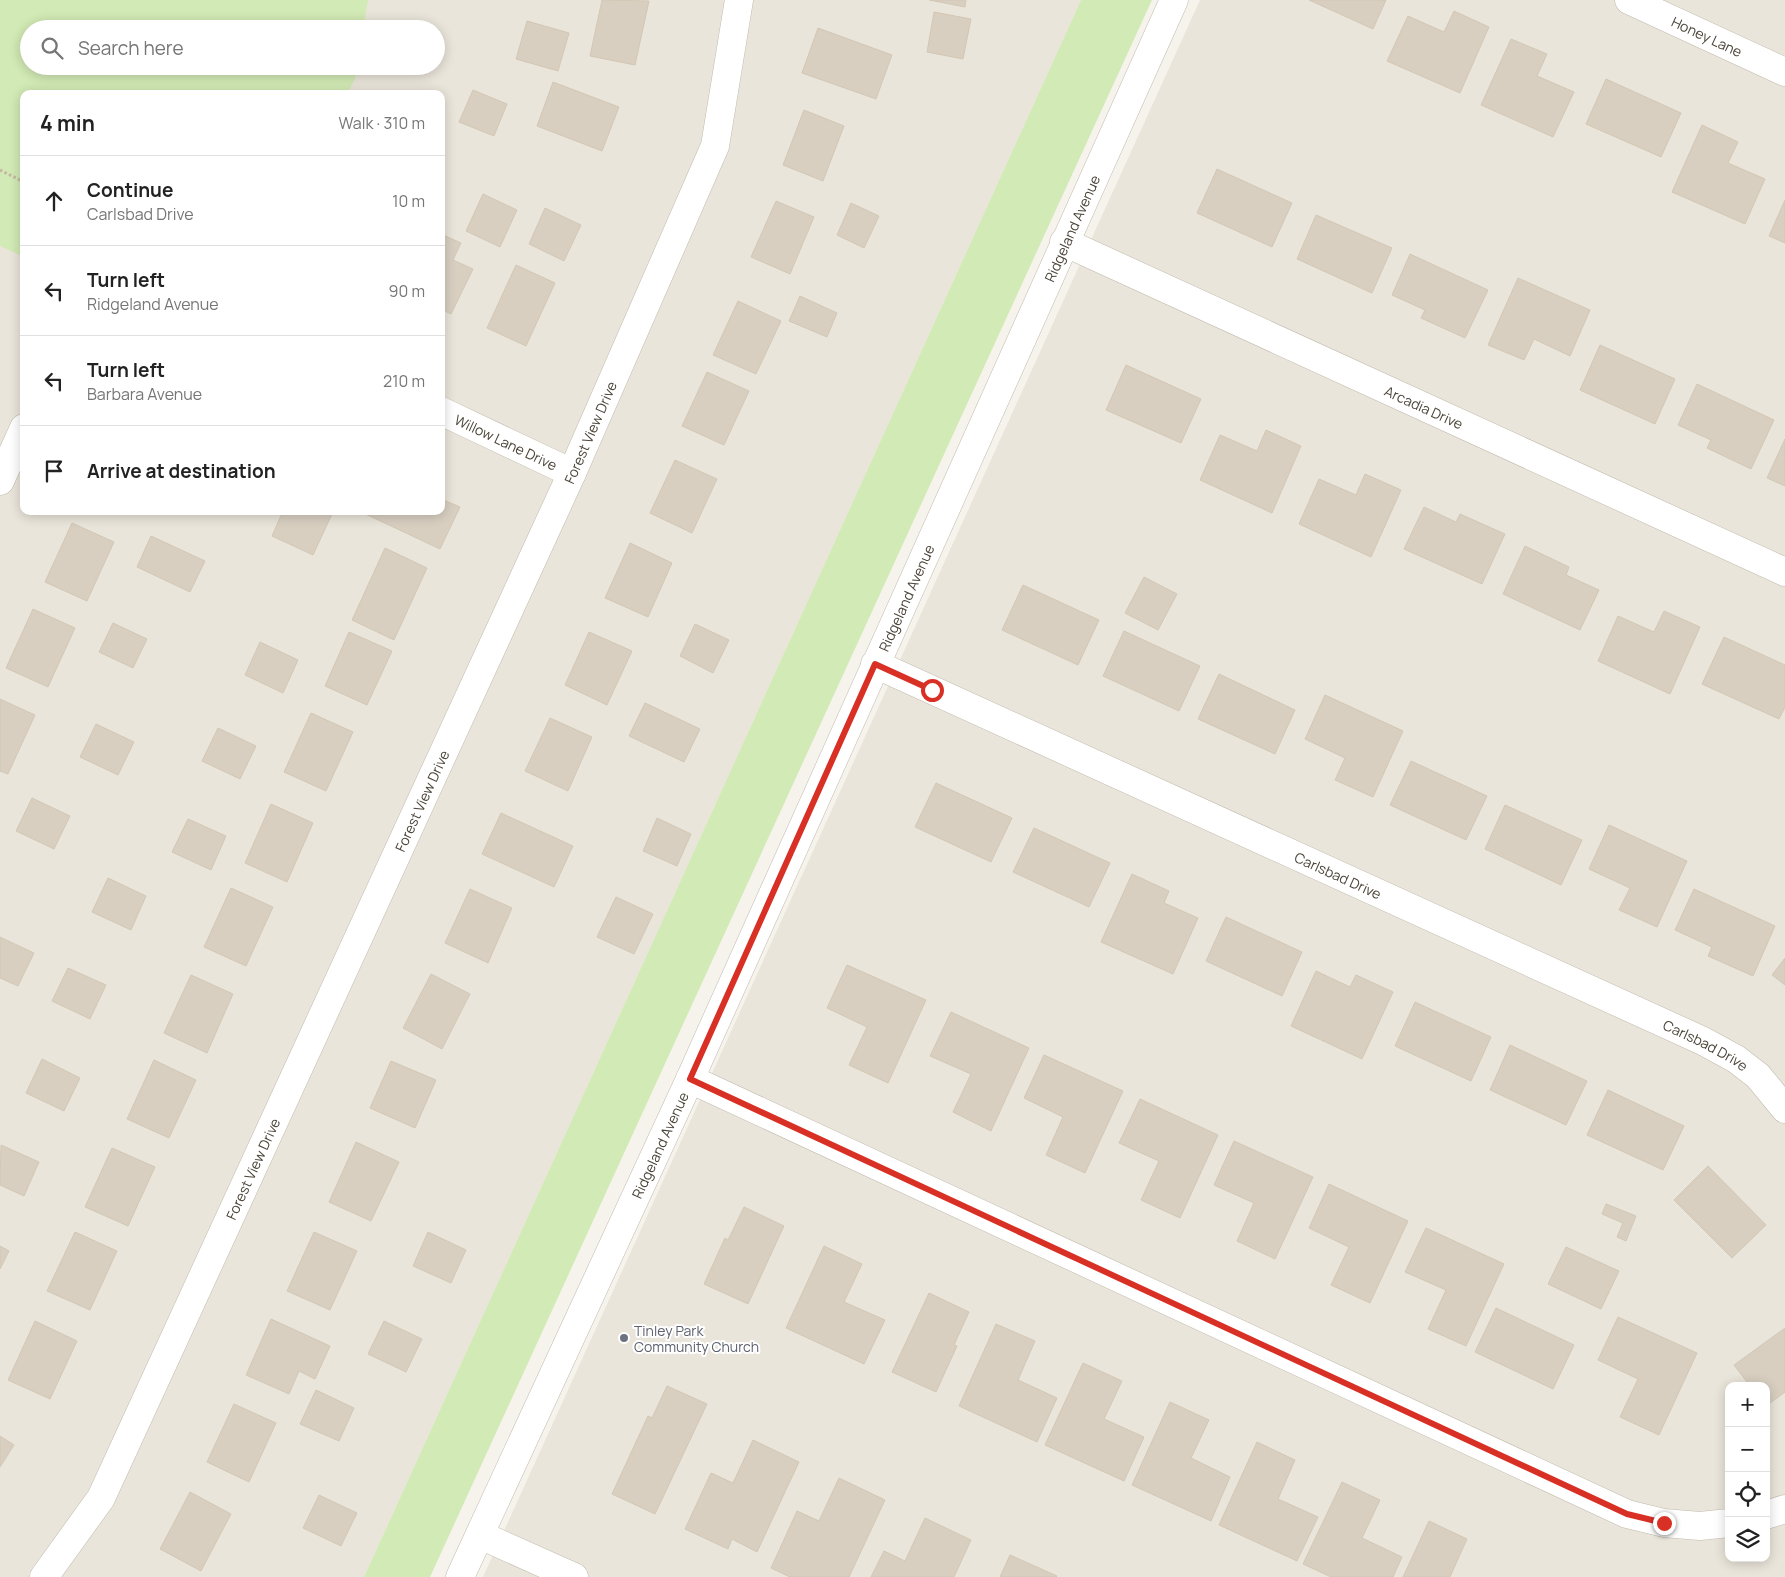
<!DOCTYPE html>
<meta charset="utf-8">
<style>
body{margin:0;font-family:Manrope,sans-serif;background:#f2f2f2;color:#222}
.controls{position:absolute;right:15px;bottom:15px;display:grid;overflow:hidden;border-radius:10px;box-shadow:0 2px 12px #0003}
.controls button{width:45px;height:45px;display:grid;place-items:center;padding:0;border:0;border-bottom:1px solid #e0e0e0;background:#fff;color:#222;font:25px sans-serif}
.stop{position:absolute;width:15px;height:15px;margin:-11px;border:4px solid #d93025;border-radius:50%;background:#fff}
.stop.end{background:#d93025;border-color:#fff;box-shadow:0 1px 5px #0008}
.list{margin:0;padding:0;list-style:none}
h2{display:flex;justify-content:space-between;align-items:center;height:65px;margin:0;padding:0 20px;font-size:21px}
h2 small{font-size:16px;font-weight:400;color:#767676}
.list li{display:grid;grid-template-columns:32px 1fr auto;gap:15px;align-items:center;box-sizing:border-box;height:90px;padding:0 20px;border-top:1px solid #e0e0e0}
.list b{display:block;font-size:19px;white-space:nowrap}
.list p{margin:0;font-size:16px;white-space:nowrap;color:#767676}
.list em{font-size:16px;font-style:normal;color:#767676}
.icon{flex:none;width:28px;height:28px;fill:none;stroke:currentColor;stroke-width:2;stroke-linecap:round;stroke-linejoin:round}
.map{position:relative;flex:none;width:1785px;height:1577px;overflow:hidden}
.search{position:absolute;background:#fff;box-shadow:0 2px 12px #0003;left:20px;top:20px;width:425px;height:55px;display:flex;align-items:center;gap:12px;box-sizing:border-box;padding:0 18px;border-radius:28px;color:#767676;font-size:19px}
.panel{position:absolute;background:#fff;box-shadow:0 2px 12px #0003;left:20px;top:90px;width:425px;height:425px;border-radius:10px}
.map>svg:first-child{display:block}
.residential{fill:#eae5da;fill-rule:evenodd}
.green{fill:#d2eab5}
.building{fill:#d8cfc1;stroke:#d3c7b4}
.lines{fill:none;stroke-linecap:round;stroke-linejoin:round}
.minor-casing{stroke:#c2bbae;stroke-width:29}
.path{stroke:#c4b79f;stroke-width:3;stroke-dasharray:2.5 2.5;stroke-linecap:butt}
.minor{stroke:#fff;stroke-width:28}
.route{stroke:#d93025;stroke-width:6}
.worship-dot{fill:#6b7280;stroke:#fff;stroke-width:2}
.labels{text-anchor:middle;dominant-baseline:central;stroke-width:4;stroke-linejoin:round;paint-order:stroke}
.street-label{font-size:14px;fill:#4b4439;stroke:#fff}
.worship-label{font-size:14px;fill:#5b616d;stroke:#fff;text-anchor:start}
</style>
<div class="map">
<svg width="1785" height="1577" viewBox="0 0 1785 1577">
<rect width="100%" height="100%" fill="#f6f3ec"/>
<path class="residential" d="M0,0h1081l-717,1577h-364zM29,29h407v37h-407zM24,94h417v417h-417z
M1200,0h585v1577h-1302zM1729,1386h37v172h-37z"/>
<path class="green" d="M0,0h368l-5,29h-334v37h328l-2,13 -8,15h-323v163l-24,-11z
M1081,0h71l-722,1577h-66z"/>
<path class="building" d="M602,0l47,1 -14,64 -45,-9z
M929,0h37l-1,7z
M1309,0h77l-13,29z
M1454,11l35,16 -29,66 -73,-32 21,-45 36,16z
M934,12l37,7 -8,40 -36,-7z
M527,21l42,12 -11,38 -42,-12z
M818,28l74,27 -16,44 -74,-26z
M1511,39l36,15 -10,22 37,16 -21,45 -72,-32z
M1606,79l75,34 -20,44 -75,-33z
M553,82l66,25 -17,44 -65,-25z
M473,90l34,14 -13,32 -35,-14z
M804,110l40,16 -21,55 -40,-16z
M1702,125l36,17 -10,21 37,16 -20,45 -73,-32z
M1217,169l75,34 -20,44 -75,-34z
M483,194l34,16 -17,37 -34,-16z
M1785,200v43l-16,-7z
M776,201l38,16 -24,57 -39,-17z
M851,203l28,13 -15,32 -27,-13z
M545,208l36,17 -17,36 -35,-17z
M1316,215l76,33 -20,45 -75,-34z
M441,234l20,9 -8,17 20,9 -22,45 -10,-5z
M1410,254l78,36 -23,48 -44,-20 4,-8 -33,-15z
M516,265l39,18 -29,63 -39,-18z
M1518,278l72,32 -20,46 -36,-17 -10,21 -36,-15z
M800,296l37,17 -10,24 -38,-16z
M738,301l43,20 -25,53 -43,-19z
M1600,345l75,34 -20,45 -75,-34z
M1126,365l75,34 -20,44 -75,-33z
M707,372l42,19 -25,54 -42,-19z
M1697,384l77,36 -23,49 -44,-21 4,-8 -33,-15z
M1266,430l35,16 -29,67 -72,-33 20,-45 37,16z
M1785,439v47l-18,-8z
M675,460l42,19 -25,54 -42,-20z
M1365,474l36,16 -30,67 -72,-33 20,-45 37,16z
M441,499l19,8 -20,42 -81,-38h82z
M1424,507l32,15 4,-8 45,20 -23,50 -78,-35z
M283,511h43l6,3 -19,41 -41,-19z
M72,523l42,19 -27,59 -42,-19z
M151,536l54,25 -15,31 -53,-25z
M630,543l42,20 -24,54 -43,-19z
M1525,546l44,21 -3,8 33,15 -19,40 -77,-36z
M385,548l42,20 -33,72 -42,-20z
M1144,577l33,17 -19,36 -33,-17z
M1023,585l76,35 -21,45 -76,-35z
M33,609l42,19 -27,59 -42,-19z
M1664,611l36,16 -30,67 -72,-33 20,-45 36,16z
M113,623l34,16 -14,29 -34,-16z
M695,624l34,16 -16,33 -33,-17z
M1124,631l76,35 -21,45 -76,-35z
M349,632l43,19 -25,54 -42,-19z
M589,632l43,19 -25,54 -42,-20z
M1724,637l61,28v42l-6,12 -77,-35z
M260,642l38,18 -15,33 -38,-18z
M1219,674l76,36 -20,44 -77,-35z
M1325,695l78,36 -30,66 -38,-17 10,-22 -40,-19z
M0,699l35,16 -27,59 -8,-3z
M645,703l55,26 -16,33 -55,-26z
M311,713l42,19 -27,59 -42,-19z
M550,718l42,19 -24,54 -43,-20z
M96,724l38,18 -16,33 -38,-18z
M218,728l38,18 -16,33 -38,-18z
M1411,761l76,35 -21,44 -76,-35z
M936,783l76,35 -21,44 -76,-35z
M32,798l38,18 -16,33 -38,-18z
M271,804l42,19 -26,59 -42,-19z
M1505,805l77,35 -21,45 -76,-36z
M501,813l72,33 -19,41 -72,-33z
M657,818l34,16 -14,32 -34,-15z
M188,819l38,17 -15,34 -39,-18z
M1609,825l78,36 -30,66 -38,-17 11,-22 -41,-19z
M1034,828l76,35 -21,44 -76,-35z
M1132,874l37,17 -5,12 34,15 -25,56 -72,-32z
M108,878l38,18 -15,34 -39,-18z
M231,888l42,19 -27,59 -42,-19z
M470,889l42,19 -24,55 -43,-20z
M1694,889l81,37 -22,50 -45,-20 4,-9 -37,-17z
M616,897l37,17 -19,40 -37,-17z
M1226,917l76,35 -20,44 -76,-35z
M0,937l34,16 -16,33 -18,-8z
M1785,958v27l-13,-10z
M847,965l79,35 -38,83 -39,-18 18,-38 -40,-19z
M68,968l38,17 -16,34 -38,-18z
M1316,971l34,16 6,-12 37,17 -31,67 -71,-33z
M431,974l39,20 -28,55 -39,-21z
M191,975l42,19 -26,59 -43,-20z
M1415,1002l76,35 -20,44 -76,-35z
M951,1012l78,36 -38,83 -38,-19 18,-38 -41,-18z
M1510,1045l77,36 -21,44 -76,-35z
M1044,1055l79,36 -38,82 -39,-18 17,-38 -39,-19z
M42,1059l38,19 -16,33 -38,-18z
M154,1060l42,20 -27,58 -42,-19z
M391,1061l45,19 -21,48 -45,-20z
M1608,1090l76,36 -21,44 -76,-35z
M1140,1099l78,36 -38,83 -39,-18 18,-39 -40,-18z
M1234,1141l79,36 -38,82 -38,-18 17,-38 -40,-18z
M356,1142l43,20 -28,59 -42,-19z
M1,1145l38,17 -15,34 -24,-11z
M112,1148l43,19 -27,59 -43,-19z
M1708,1166l58,59 -34,33 -58,-58z
M1329,1184l79,37 -38,82 -39,-18 18,-38 -40,-19z
M1606,1204l30,12 -10,25 -9,-4 6,-14 -21,-9z
M744,1207l40,19 -36,78 -44,-20 21,-46 3,2z
M1426,1228l78,36 -38,82 -38,-17 18,-39 -41,-18z
M75,1232l42,19 -27,59 -43,-19z
M314,1232l43,19 -27,59 -43,-19z
M428,1232l38,18 -15,33 -38,-17z
M0,1246l9,5 -9,18z
M824,1246l38,18 -18,38 41,18 -21,44 -78,-36z
M1566,1247l53,24 -18,38 -53,-25z
M929,1293l40,19 -15,33 3,1 -21,46 -44,-20z
M1496,1308l78,37 -21,44 -78,-37z
M1618,1317l79,36 -38,82 -39,-18 18,-38 -40,-19z
M271,1319l59,27 -15,33 -16,-8 -10,23 -43,-19z
M35,1321l42,20 -27,58 -42,-19z
M384,1321l38,18 -16,33 -38,-18z
M996,1324l39,17 -17,39 39,18 -20,44 -78,-36z
M1785,1328v64l-19,14v-20h-16l-16,-21z
M1083,1363l39,18 -18,38 40,18 -20,44 -79,-36z
M667,1386l40,18 -52,110 -43,-20 36,-78 4,2z
M316,1390l38,18 -15,33 -39,-17z
M1170,1402l39,18 -18,38 39,19 -19,44 -79,-36z
M234,1404l42,19 -27,59 -42,-20z
M0,1436l14,9 -14,22z
M753,1440l46,22 -42,90 -25,-13 -4,10 -43,-20 26,-56 22,10z
M1257,1442l38,18 -17,39 40,18 -21,44 -78,-36z
M839,1478l46,22 -36,77h-59l-19,-9 26,-57 22,10z
M1342,1482l38,18 -18,38 40,19 -9,20h-62l-28,-13z
M190,1492l41,22 -30,57 -41,-22z
M319,1495l38,18 -16,33 -38,-18z
M925,1518l46,22 -17,37h-83l13,-26 21,10z
M1429,1521l38,18 -17,38h-47z
M1010,1555l47,21 -1,1h-56z"/>
<g class="lines">
<defs>
<g id="minor">
<path id="s1" d="M1629,0l156,72"/>
<path id="s2" d="M1064,242l721,330"/>
<path id="s3" d="M441,411l131,62"/>
<path d="M0,481l24,-53"/>
<path id="s4" d="M875,664l828,377 33,18 22,17 27,33"/>
<path d="M690,1079l937,435 37,9 36,3 29,-3"/>
<path d="M1766,1515l19,-6"/>
<path d="M480,1535l94,42"/>
<path id="s5" d="M44,1577l57,-79 471,-1025 143,-327 24,-146"/>
<path id="s6" d="M460,1577l230,-498 484,-1079"/>
</g>
</defs>
<use href="#minor" class="minor-casing"/>
<path class="path" d="M0,170l24,12"/>
<use href="#minor" class="minor"/>
</g>
<g class="lines">
<path class="route" d="M932,690l-57,-26 -185,415 937,435 37,9"/>
</g>
<circle class="worship-dot" cx="624" cy="1338" r="5"/>
<g class="labels">
<g class="street-label">
<text stroke="none"><textPath href="#s1" startOffset="86">Honey Lane</textPath></text>
<text stroke="none"><textPath href="#s6" startOffset="1481">Ridgeland Avenue</textPath></text>
<text stroke="none"><textPath href="#s2" startOffset="396">Arcadia Drive</textPath></text>
<text stroke="none"><textPath href="#s5" startOffset="1270">Forest View Drive</textPath></text>
<text stroke="none"><textPath href="#s3" startOffset="72">Willow Lane Drive</textPath></text>
<text stroke="none"><textPath href="#s6" startOffset="1076">Ridgeland Avenue</textPath></text>
<text stroke="none"><textPath href="#s5" startOffset="865">Forest View Drive</textPath></text>
<text stroke="none"><textPath href="#s4" startOffset="509">Carlsbad Drive</textPath></text>
<text stroke="none"><textPath href="#s4" startOffset="914">Carlsbad Drive</textPath></text>
<text stroke="none"><textPath href="#s6" startOffset="476">Ridgeland Avenue</textPath></text>
<text stroke="none"><textPath href="#s5" startOffset="460">Forest View Drive</textPath></text>
</g>
<g class="worship-label">
<text x="634" y="1330">Tinley Park<tspan x="634" dy="16">Community Church</tspan></text>
</g>
</g>
</svg>
<div class="controls">
<button>+</button>
<button>−</button>
<button><svg class="icon" aria-label="locate" viewBox="0 0 24 24"><circle cx="12" cy="12" r="6"/><path d="M12 2v4M12 18v4M2 12h4M18 12h4"/></svg></button>
<button><svg class="icon" aria-label="layers" viewBox="0 0 24 24"><path d="M12 4l9 5-9 5-9-5zM3 14l9 5 9-5"/></svg></button>
</div>
<div class="stop" style="left:932px;top:690px"></div>
<div class="stop end" style="left:1664px;top:1523px"></div>
<div class="search"><svg class="icon" aria-label="search" viewBox="0 0 24 24"><circle cx="10" cy="10" r="6"/><path d="M15 15l6 6"/></svg>Search here</div>
<section class="panel">
<h2>4 min<small>Walk · 310 m</small></h2>
<ul class="list">
<li><svg class="icon" aria-label="ahead" viewBox="0 0 24 24"><path d="M12 20V5M6 11l6-6 6 6"/></svg><div><b>Continue</b><p>Carlsbad Drive</p></div><em>10 m</em></li>
<li><svg class="icon" aria-label="left" viewBox="0 0 24 24"><path d="M17 20v-9H6M10 6l-5 5 5 5"/></svg><div><b>Turn left</b><p>Ridgeland Avenue</p></div><em>90 m</em></li>
<li><svg class="icon" aria-label="left" viewBox="0 0 24 24"><path d="M17 20v-9H6M10 6l-5 5 5 5"/></svg><div><b>Turn left</b><p>Barbara Avenue</p></div><em>210 m</em></li>
<li><svg class="icon" aria-label="arrive" viewBox="0 0 24 24"><path d="M6 21V4h12l-3 4 3 4H6"/></svg><div><b>Arrive at destination</b></div></li>
</ul>
</section>
</div>
